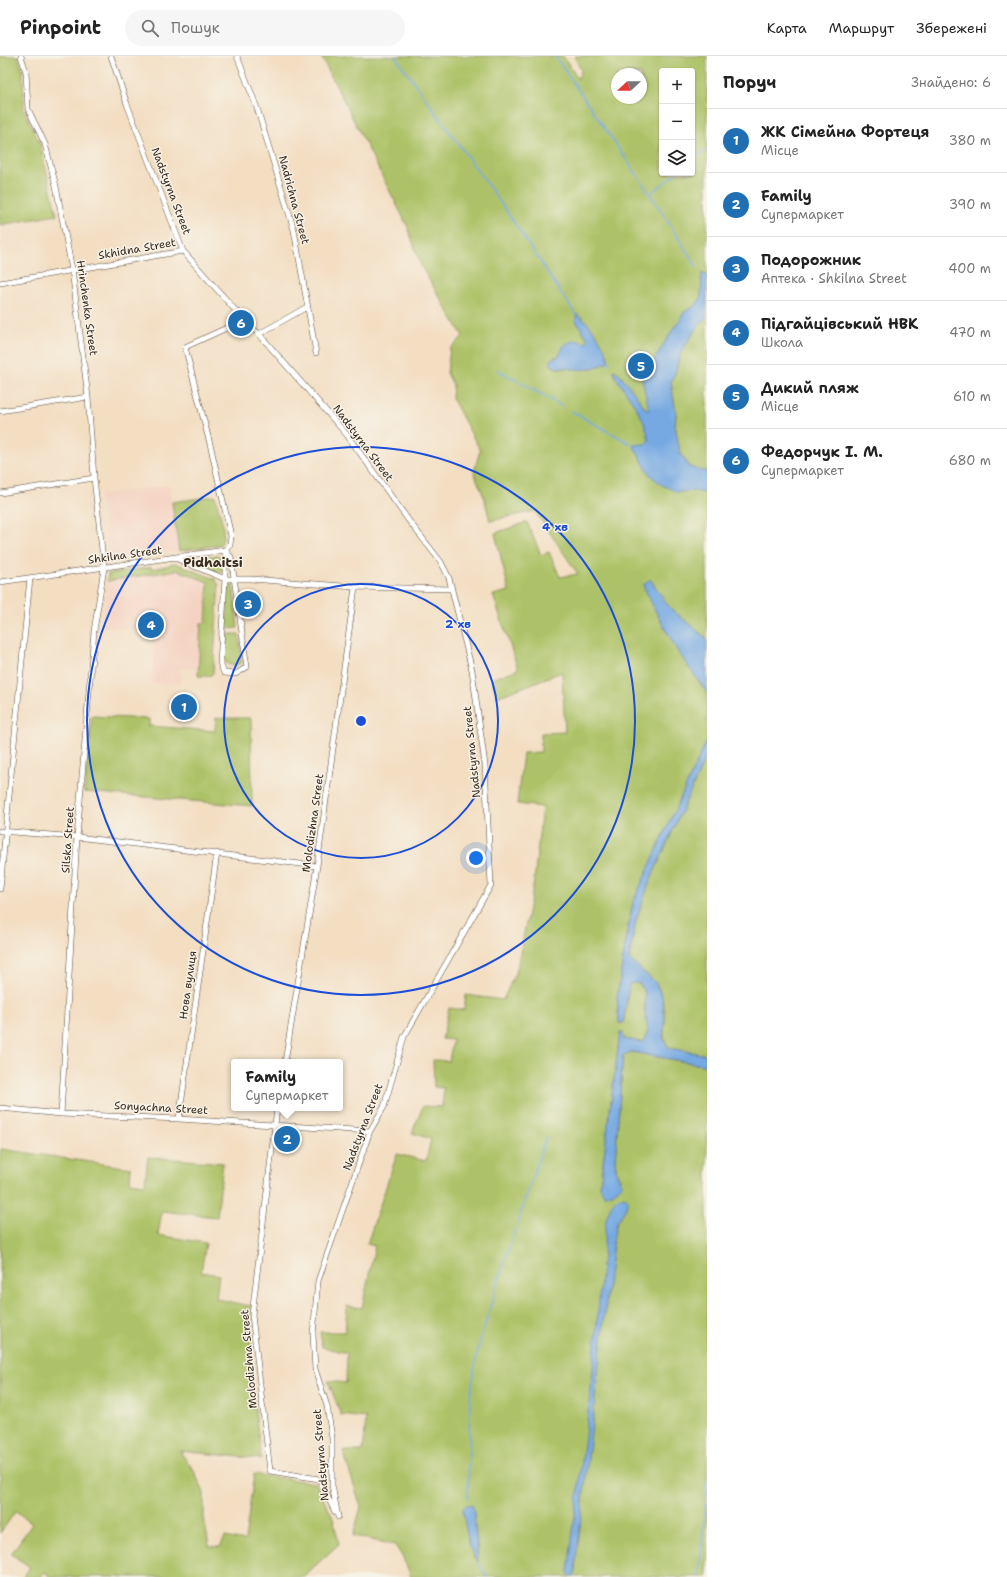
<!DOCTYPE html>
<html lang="uk">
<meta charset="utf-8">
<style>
body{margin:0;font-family:"Shantell Sans",sans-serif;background:#f6f6f6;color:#222}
.controls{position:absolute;right:12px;top:12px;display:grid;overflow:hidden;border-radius:4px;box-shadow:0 1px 3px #0004}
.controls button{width:36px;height:36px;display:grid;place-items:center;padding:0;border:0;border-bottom:1px solid #e0e0e0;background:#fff;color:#222;font:20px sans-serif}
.compass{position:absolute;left:611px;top:12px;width:36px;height:36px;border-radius:50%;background:#fff;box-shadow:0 1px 3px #0004;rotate:248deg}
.you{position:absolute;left:476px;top:802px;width:14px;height:14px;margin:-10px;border:3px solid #fff;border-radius:50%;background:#1a73e8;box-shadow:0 0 0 6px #1a73e833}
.badge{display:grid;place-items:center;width:26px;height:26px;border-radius:50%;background:#1f6fb2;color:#fff;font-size:13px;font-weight:700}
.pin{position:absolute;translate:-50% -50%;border:2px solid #fff;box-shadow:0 1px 4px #0006}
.popup{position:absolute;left:231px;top:1003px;width:112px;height:52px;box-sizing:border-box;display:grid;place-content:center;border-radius:4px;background:#fff;filter:drop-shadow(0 1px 3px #0005);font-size:13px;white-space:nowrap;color:#767676}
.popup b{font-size:15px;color:#222}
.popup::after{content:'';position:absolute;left:50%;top:100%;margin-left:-8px;border:8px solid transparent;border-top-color:#fff}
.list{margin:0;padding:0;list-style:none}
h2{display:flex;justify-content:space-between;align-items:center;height:52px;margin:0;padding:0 16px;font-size:17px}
h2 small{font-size:13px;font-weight:400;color:#767676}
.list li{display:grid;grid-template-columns:26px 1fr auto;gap:12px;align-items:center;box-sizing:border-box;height:64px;padding:0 16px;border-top:1px solid #e0e0e0}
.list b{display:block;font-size:15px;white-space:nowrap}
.list p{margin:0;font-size:13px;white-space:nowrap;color:#767676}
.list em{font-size:13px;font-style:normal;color:#767676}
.icon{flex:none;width:22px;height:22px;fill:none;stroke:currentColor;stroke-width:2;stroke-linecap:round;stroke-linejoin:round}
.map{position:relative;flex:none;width:707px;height:1521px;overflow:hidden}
header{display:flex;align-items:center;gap:24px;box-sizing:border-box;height:56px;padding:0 20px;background:#fff;border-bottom:1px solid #e0e0e0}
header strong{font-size:19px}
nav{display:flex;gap:22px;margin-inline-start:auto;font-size:14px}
.search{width:280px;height:36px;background:#f6f6f6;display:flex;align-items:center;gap:10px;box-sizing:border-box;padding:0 14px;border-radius:22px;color:#767676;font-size:15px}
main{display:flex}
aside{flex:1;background:#fff}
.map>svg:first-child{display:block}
.built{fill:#f5d3c2}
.green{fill:#adc267;stroke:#747642;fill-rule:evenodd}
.sand{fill:#eeda9e;stroke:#94825e}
.water{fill:#76a9e2;stroke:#586a80}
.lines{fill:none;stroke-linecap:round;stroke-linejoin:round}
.stream{stroke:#76a9e2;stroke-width:1.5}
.minor-casing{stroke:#574537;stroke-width:6}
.minor{stroke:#fff;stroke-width:5}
.ring{fill:none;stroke:#1d4ed8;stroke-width:2}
.labels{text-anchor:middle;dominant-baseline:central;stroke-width:3;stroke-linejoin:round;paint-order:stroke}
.street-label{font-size:11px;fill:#3b2a1e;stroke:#f7f3e8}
.quarter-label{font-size:13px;font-weight:bold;fill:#3b2a1e;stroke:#f7f3e8}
.centre{fill:#1d4ed8;stroke:#f7f3e8;stroke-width:2}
.ring-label{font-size:12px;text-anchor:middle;font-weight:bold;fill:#1d4ed8;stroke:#f7f3e8;stroke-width:3;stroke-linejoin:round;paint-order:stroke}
</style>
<header>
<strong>Pinpoint</strong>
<div class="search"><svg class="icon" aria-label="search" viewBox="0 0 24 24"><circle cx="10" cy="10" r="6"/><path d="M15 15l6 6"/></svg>Пошук</div>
<nav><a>Карта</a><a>Маршрут</a><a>Збережені</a></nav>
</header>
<main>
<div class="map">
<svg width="707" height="1521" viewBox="0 0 707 1521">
<rect width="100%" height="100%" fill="#f7f3e8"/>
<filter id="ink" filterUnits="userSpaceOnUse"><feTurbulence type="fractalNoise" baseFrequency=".025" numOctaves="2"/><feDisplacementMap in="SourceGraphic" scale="8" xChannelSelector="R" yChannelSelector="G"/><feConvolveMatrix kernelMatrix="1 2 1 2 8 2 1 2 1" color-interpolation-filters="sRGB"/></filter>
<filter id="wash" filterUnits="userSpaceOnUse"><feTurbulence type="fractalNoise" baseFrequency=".012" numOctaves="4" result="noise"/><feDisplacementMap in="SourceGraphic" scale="16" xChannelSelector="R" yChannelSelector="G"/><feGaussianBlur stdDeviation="0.9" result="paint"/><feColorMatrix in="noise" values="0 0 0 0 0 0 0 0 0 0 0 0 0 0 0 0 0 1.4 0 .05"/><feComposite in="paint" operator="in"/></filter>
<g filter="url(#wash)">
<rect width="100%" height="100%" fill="#f3dec2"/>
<path class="built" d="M169,429l10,66 -61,10 -1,-4 -8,1 -9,-63z
M178,514l30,12 -2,41h-5l-3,46 -18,-1v15h-28l3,-52 -53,-4 5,-46z"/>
<path class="green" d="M0,0h18l5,16 1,38 16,34 17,71 -57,10z
M321,0h242l15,23 3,-9 -7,-14h133v220l-1,-1 -5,4c3,17 -1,26 -17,33l-4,8 -6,8 -32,51 52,112 13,2v146l-37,-31 -20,-28 -7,5 12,25 23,42 29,41v47l-74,162 -5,25 -11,70 2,26h4l3,-15 3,-24 6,-1 5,1 5,9v18l3,20 -3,10 -4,1 -17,-3 -1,-6h-3l-20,153 22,-2 -5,-10 -2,-13 8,-106 9,-3 75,14v511h-296l-9,-21 -7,-11 -42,-9 8,-29 -18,-56h20l3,-33 -25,-3 -13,-34 18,2 1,-30 -25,-6 -2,-15h25l2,-26 15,2 13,-62 -8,-2 30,-90 29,7 5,-22 -19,-6 11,-27 19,1 2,-19 -10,-1 -1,-27 16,1 4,-21 -11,-1 7,-31 15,2 2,-15 37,5 14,-31 17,-87 8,-75 -25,-3 6,-51 18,-1v-19l24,-1 -3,-60 -65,25 -5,-18 26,-10 -25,-74 16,-4 -14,-58 32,-11 14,33 8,-3 11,25 18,-3 -43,-63 -45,10 -6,-24 -10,-25 6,-22 -28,-52 1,-13 -6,-12 3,-24 13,-13 -42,-70 -14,-41zM662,15h30v102h-30zM617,18h24v24h-24zM576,265l33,41 -37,7 -6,-1h-11l-1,-11 5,-1 16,-16 11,3 2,-4zM463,1453c8,16 20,32 11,50l-6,-21z
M707,261v155l-18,-5 -9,-15 -5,-27 1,-11 -5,-32 4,-9 6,-21 18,-27z
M215,440c3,12 14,40 5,49l-41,6 -7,-49z
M217,499l6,4v11l-4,3 -26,-12v-2z
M175,507l40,16 4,6 -6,88 -3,3h-12l3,-53h5l2,-41 -30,-12 -71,11 1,-7 43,-7 1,2 18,-4v-1z
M229,528h4l5,44 -12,1z
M226,578h13l3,28c-6,4 -12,5 -18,-1z
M92,660l57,3v7l66,5 1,-13h35l1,88 -168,-14z
M707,699v300l-38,-7c-7,-12 -5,-13 -4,-26 1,-35 -11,-42 -36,-62l7,-40 14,-39z
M1,1093l130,19 -1,14 15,2 3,-27 75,6 -6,54 -55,-6 -4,24 48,8 -5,29 18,3 -3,24 35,7 -1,61 11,92 -81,-8 14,20 10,22v25l5,28 11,1 5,-10 20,4 9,-67 62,9 17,35 6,26 -36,33h-253l-5,-4 -4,4h-18l7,-10 -19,-13 21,-30 -16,-13 -16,22v-376z"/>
<path class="sand" d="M641,297l13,9 -12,17 -13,-9z"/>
<path class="water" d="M702,217l5,3v41l-8,8 -18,27 -6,21 -4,9 5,32 -1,11 5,27 9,15 18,5v21l-13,-2 -17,1 -15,-7 -12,-10 -17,-30 12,-1 4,-4c-4,-24 -21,-44 -34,-64l-1,-6 6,4 26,35 3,1 -7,-31 32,-51 6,-8 4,-8c23,-10 16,-19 18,-39z
M576,258c12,5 32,34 33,48 -20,8 -22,9 -43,6 -6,-1 -9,1 -15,-3v-6l8,-3 5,-11 11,-5 11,3 2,-4 -12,-18z
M650,523l20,29 37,31v54l-29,-41 -23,-42 -12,-25z
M707,684v15l-57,126 -14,39 -7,39 26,23 7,14 3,24 -2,18 6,10 38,7v11l-75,-14 -9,3 -8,106 2,13 5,10c-5,7 -9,10 -18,11l-4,-9 20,-153h3l1,6 17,3 4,-1 3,-10 -3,-20v-18l-5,-9 -5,-1 -6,1 -3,24 -3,15h-4l-2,-26 11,-70 5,-25 6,-13z
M625,1140l3,4 -3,10 -8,12 -3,13 -39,336 -1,6h-4l-2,-6 24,-191 14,-160c4,-12 6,-22 19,-24z
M466,1449h6l2,5 4,52c-10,-9 -13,-39 -15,-53z"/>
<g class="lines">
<path class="stream" d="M395,0l108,150 73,109
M555,0l95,138 47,73
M692,105l15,-11
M650,138l27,-21
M608,305l2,3
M498,314l64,36
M571,355l62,34
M468,1442l2,-100 7,-45 18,-62 51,-154
M478,1506l9,15
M699,1521l8,-96"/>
</g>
</g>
<g filter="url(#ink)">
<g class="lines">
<defs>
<path id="minor" d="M21,0l5,16 2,37 17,35 11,42 16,84 16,127 6,81 10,90 -10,63 -17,206 -16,277
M111,0l16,48 56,147 61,69 15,14 88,101 62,86 32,41 8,16 23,92 13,95 6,120 -87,152 -20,70 -14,24 -52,150 -5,53 2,35 12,37 5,32v47l6,32
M237,0l20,52 37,122 22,123
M0,227l183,-32
M259,278l48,-27
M0,355l88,-14
M0,437l94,-15
M225,494l5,-5 1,-9 -20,-88 -26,-101 59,-27
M225,494l6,7 16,110 -11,7 -12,-1 -4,-10 5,-84z
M175,502l50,21h26l104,8 97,2
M0,526l225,-32
M0,775l77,6 240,29
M0,833l30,-311
M285,1006l32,-196 38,-279
M0,1052l61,6 118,5 191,12
M277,1052l-25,207 18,156 49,8 16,33
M179,1063l38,-266"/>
</defs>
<use href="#minor" class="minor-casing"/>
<use href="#minor" class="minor"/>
</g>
</g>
<g class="ring">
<circle cx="361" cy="665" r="137"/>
<circle cx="361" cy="665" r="274"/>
</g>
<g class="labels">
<g class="street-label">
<text transform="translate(171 135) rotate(69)">Nadstyrna Street</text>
<text transform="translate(294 144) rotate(75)">Nadrichna Street</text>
<text transform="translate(137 193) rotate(-10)">Skhidna Street</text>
<text transform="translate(87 252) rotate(82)">Hrinchenka Street</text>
<text transform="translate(363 387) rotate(53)">Nadstyrna Street</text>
<text transform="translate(125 499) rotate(-8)">Shkilna Street</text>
<text transform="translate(472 696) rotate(-96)">Nadstyrna Street</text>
<text transform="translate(313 767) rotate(-82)">Molodizhna Street</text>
<text transform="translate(68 784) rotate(-86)">Silska Street</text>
<text transform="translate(188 929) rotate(-82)">Нова вулиця</text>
<text transform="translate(161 1052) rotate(3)">Sonyachna Street</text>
<text transform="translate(363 1071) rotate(-69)">Nadstyrna Street</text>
<text transform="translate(249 1303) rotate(-95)">Molodizhna Street</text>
<text transform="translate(321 1399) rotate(-95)">Nadstyrna Street</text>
</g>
<g class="quarter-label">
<text x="213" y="506">Pidhaitsi</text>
</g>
</g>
<circle cx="361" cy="665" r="6" class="centre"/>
<g class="ring-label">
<text x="555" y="475">4 хв</text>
<text x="458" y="572">2 хв</text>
</g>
</svg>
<div class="controls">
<button>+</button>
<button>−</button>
<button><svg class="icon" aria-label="layers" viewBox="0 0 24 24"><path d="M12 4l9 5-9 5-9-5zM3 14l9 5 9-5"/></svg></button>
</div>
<svg class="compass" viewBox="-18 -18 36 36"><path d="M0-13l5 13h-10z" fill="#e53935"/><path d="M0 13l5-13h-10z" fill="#767676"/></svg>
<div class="you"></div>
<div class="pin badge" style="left:184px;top:651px">1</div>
<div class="pin badge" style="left:287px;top:1083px">2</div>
<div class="popup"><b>Family</b>Супермаркет</div>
<div class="pin badge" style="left:248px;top:548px">3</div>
<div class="pin badge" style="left:151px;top:569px">4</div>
<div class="pin badge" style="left:641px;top:310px">5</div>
<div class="pin badge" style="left:241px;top:267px">6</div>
</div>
<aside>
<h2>Поруч<small>Знайдено: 6</small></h2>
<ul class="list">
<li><span class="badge">1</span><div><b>ЖК Сімейна Фортеця</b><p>Місце</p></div><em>380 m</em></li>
<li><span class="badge">2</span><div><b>Family</b><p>Супермаркет</p></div><em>390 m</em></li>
<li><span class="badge">3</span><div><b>Подорожник</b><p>Аптека · Shkilna Street</p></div><em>400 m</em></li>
<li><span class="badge">4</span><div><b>Підгайцівський НВК</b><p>Школа</p></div><em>470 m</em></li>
<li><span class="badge">5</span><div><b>Дикий пляж</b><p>Місце</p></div><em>610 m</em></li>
<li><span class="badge">6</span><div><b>Федорчук І. М.</b><p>Супермаркет</p></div><em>680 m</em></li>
</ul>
</aside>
</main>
